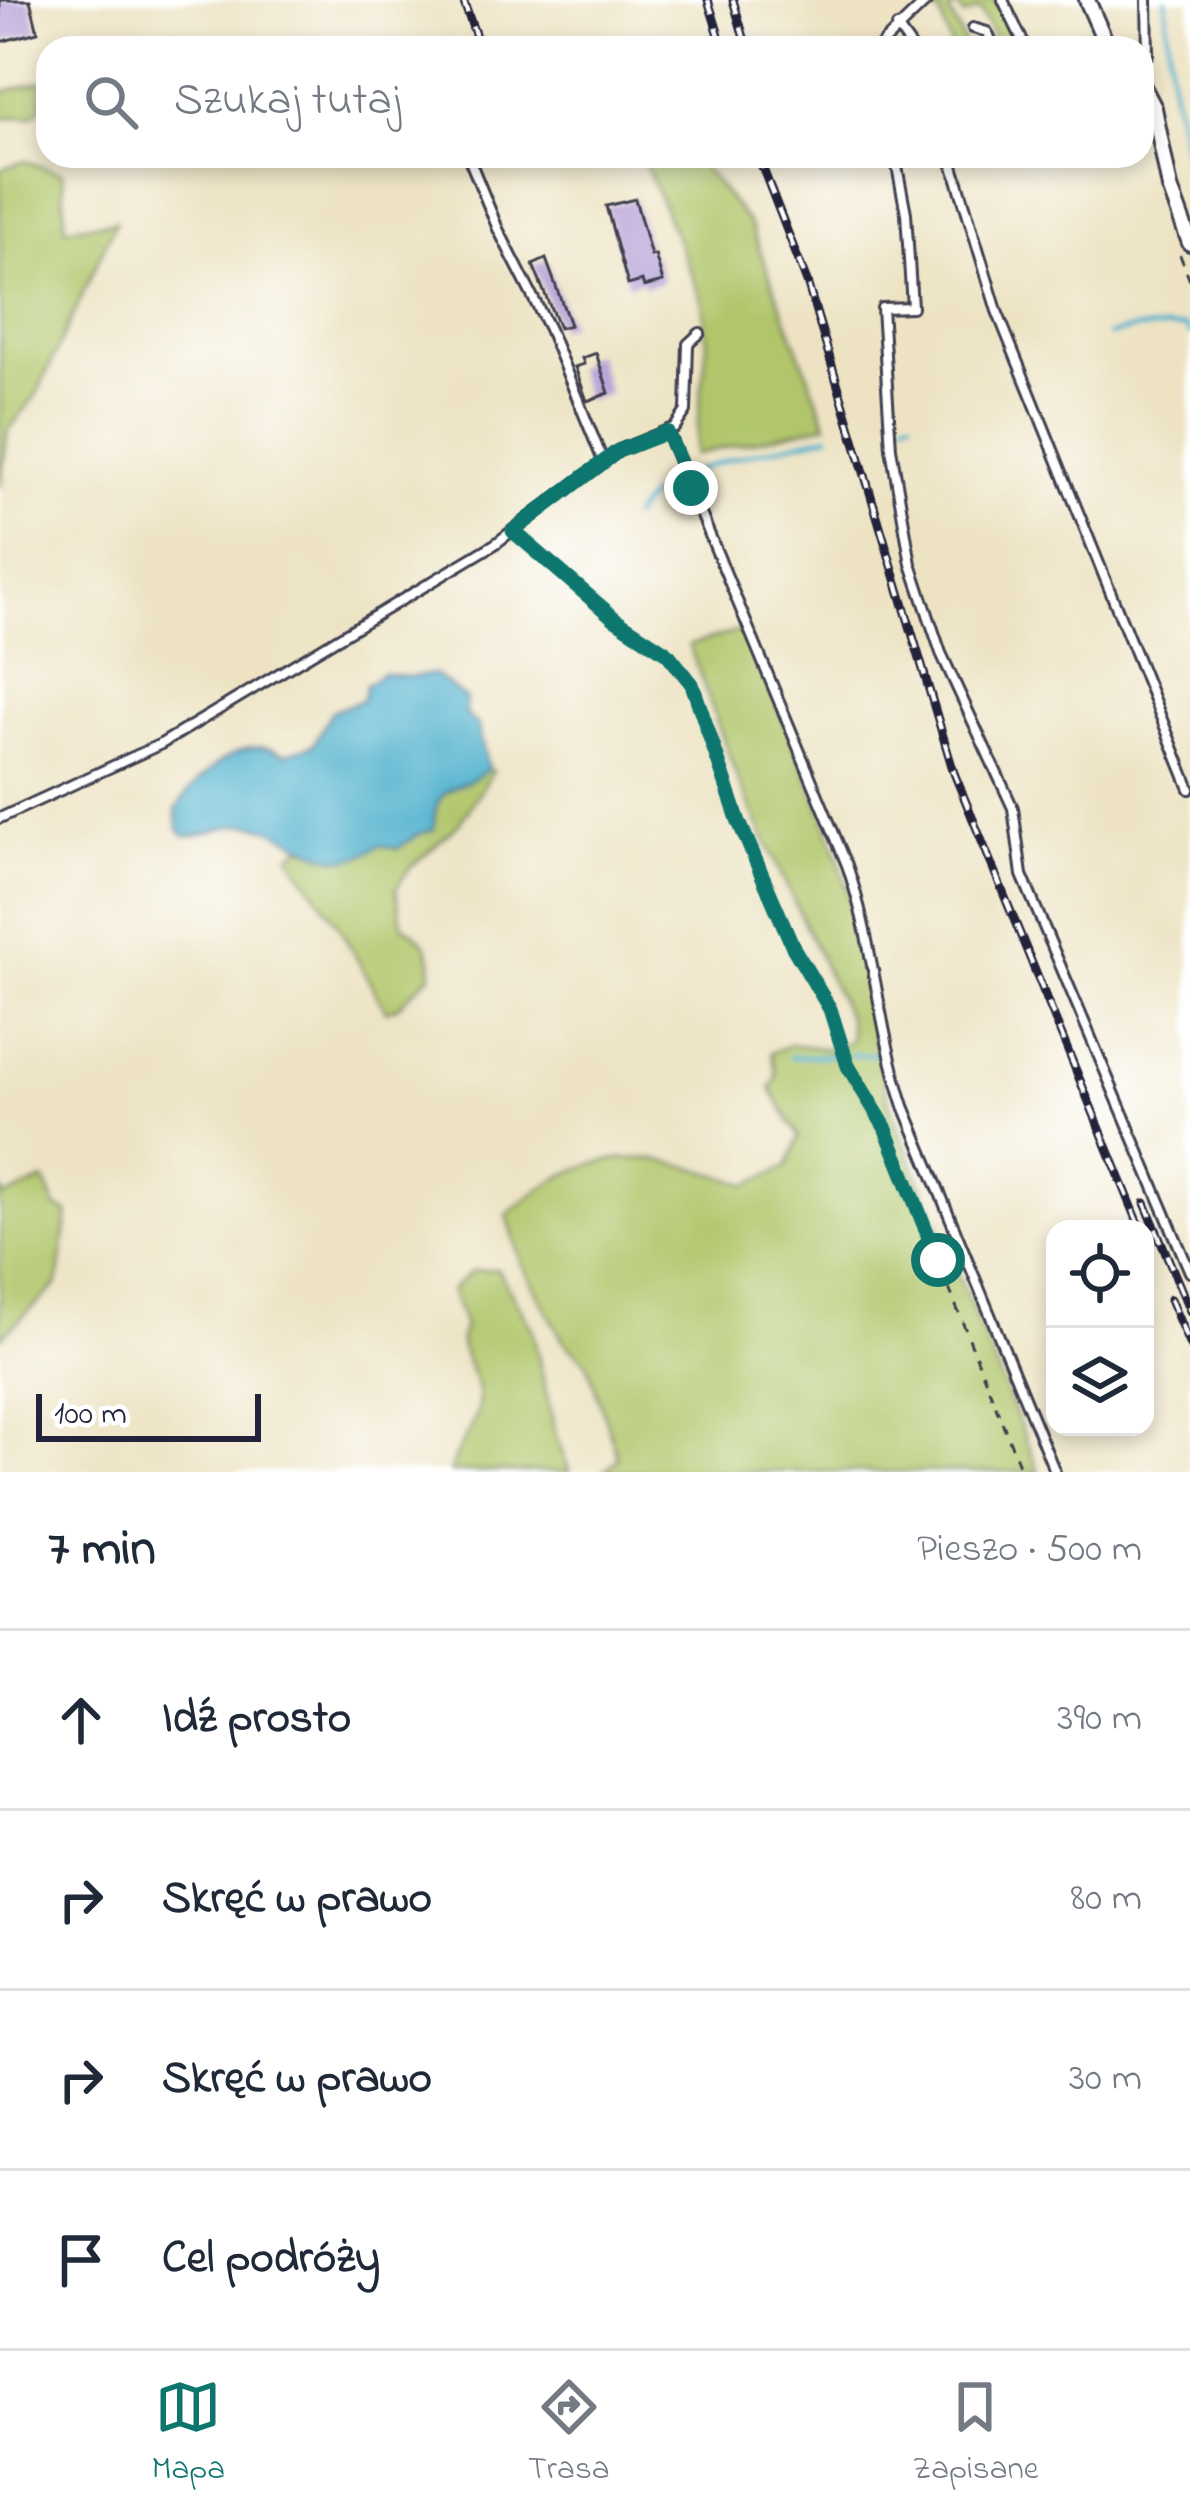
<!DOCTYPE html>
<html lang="pl">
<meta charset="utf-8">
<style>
body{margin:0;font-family:"Indie Flower",sans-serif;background:#f6f6f7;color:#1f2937}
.controls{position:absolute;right:36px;bottom:36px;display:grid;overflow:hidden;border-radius:24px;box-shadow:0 6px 18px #0003}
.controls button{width:108px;height:108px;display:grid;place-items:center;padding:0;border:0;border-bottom:3px solid #e0e1e3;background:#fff;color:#1f2937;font:60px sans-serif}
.scale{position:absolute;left:36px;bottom:30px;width:225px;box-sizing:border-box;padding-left:12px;border:6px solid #22223b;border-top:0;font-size:33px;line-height:42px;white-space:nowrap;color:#22223b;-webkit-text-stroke:9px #fff;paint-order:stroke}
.stop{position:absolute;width:36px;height:36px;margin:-27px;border:9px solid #0f766e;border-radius:50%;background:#fff}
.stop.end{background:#0f766e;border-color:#fff;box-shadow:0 3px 12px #0008}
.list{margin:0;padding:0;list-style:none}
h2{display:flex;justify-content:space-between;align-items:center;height:156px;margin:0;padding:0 48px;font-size:51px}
h2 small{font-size:39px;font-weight:400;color:#747a83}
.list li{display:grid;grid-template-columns:78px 1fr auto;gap:36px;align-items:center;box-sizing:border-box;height:180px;padding:0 48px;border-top:3px solid #e0e1e3}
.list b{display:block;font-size:45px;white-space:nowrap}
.list em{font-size:39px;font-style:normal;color:#747a83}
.icon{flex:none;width:66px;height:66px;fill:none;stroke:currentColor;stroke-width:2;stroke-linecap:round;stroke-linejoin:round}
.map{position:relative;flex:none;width:1190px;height:1472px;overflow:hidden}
.search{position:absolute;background:#fff;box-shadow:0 6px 18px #0003;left:36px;right:36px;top:36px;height:132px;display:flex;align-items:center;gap:30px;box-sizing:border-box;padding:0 42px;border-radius:36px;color:#747a83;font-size:45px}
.sheet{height:876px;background:#fff}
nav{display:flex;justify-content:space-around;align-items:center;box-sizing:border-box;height:168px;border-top:3px solid #e0e1e3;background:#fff;font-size:33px;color:#747a83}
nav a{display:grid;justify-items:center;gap:6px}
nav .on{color:#0f766e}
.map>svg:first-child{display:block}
.green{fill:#b1c66b;stroke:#6a7453;stroke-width:3}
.water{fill:#4db0cc;stroke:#386984;stroke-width:3}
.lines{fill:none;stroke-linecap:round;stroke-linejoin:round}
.stream{stroke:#4db0cc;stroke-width:4.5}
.building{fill:#b19bd4}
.service-casing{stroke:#403f4f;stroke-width:14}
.minor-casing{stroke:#403f4f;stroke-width:20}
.path{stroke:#403f4f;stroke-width:3;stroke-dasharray:9 9;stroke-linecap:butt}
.service{stroke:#fff;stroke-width:8}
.minor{stroke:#fff;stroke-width:14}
.rail-casing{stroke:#22223b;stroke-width:9}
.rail{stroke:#fff;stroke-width:4.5;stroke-dasharray:14;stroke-linecap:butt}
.route{stroke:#0f766e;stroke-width:15}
</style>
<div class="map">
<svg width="1190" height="1472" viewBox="0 0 1190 1472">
<rect width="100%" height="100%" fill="#fff"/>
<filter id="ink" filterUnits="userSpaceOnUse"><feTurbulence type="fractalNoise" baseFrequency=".00833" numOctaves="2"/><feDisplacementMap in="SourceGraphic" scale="24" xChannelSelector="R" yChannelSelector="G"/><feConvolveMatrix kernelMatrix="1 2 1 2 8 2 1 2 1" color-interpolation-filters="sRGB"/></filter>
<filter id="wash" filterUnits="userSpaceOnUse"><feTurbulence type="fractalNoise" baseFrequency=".004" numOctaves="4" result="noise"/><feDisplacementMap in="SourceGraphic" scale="48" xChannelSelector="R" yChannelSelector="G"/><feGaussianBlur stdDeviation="2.7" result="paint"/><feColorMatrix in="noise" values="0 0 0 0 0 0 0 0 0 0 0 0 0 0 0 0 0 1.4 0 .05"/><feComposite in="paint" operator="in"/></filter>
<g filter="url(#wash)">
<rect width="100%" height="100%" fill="#ede3c3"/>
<path class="green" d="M935,0h61l25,48h-22l-19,-39 -16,7 -6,-10 -9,5 17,35 15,-5 9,7h-38l-12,-35 -9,-1 -3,-7z
M42,81v27l-11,8 -31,2v-25z
M662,156h32l56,69 77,199 -133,31 13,-111 -4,-42 -59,-141z
M25,161l38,12 2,55 51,-7 -79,173 -29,37 -8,57v-319z
M743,630c36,84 81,170 104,258 20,75 22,153 46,227l146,357h-435l14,-14 -31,-95 -24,-23 -41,-75 -15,-50c86,-75 140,-65 241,-30l40,-19 11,-29 -28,-48 6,-13 -6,-23 20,-9 45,6 15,-11 -3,-21 -109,-235 -50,-138z
M488,769l5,2 -34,53 -50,45 -13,20 6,35c21,15 32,23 29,50l-34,33 -11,4 -48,-86 -48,-69 11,-10 35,13 44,-14 17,4 21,-15 23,-39z
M44,1180l12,28 12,4 -10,72 -58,54v-151l5,10z
M497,1269l35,59 24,109 14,35h-120c5,-28 34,-49 28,-81 -4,-22 -25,-42 -14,-65l-13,-36 21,-19z"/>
<path class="water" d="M382,673l28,4 24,-3 32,25 -1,15 13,11 10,44c-28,25 -55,10 -54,61l-16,4 -21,15 -17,-4c-46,35 -77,-8 -121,-19 -24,-6 -49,9 -74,10l-7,-7 -2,-20c22,-32 65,-79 108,-55l29,-9 18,-33 31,-12 4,-15z"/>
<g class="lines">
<path class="stream" d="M1166,0l4,74 20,109
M1109,335l25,-6 53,-2 3,7
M1011,377l4,-1
M904,421l7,-2
M633,517c30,-53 139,-67 196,-82
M850,1055l26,-1
M790,1057l45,-2"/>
</g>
<g id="blocks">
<path class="building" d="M0,0h30l8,32 -38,10z
M635,199l16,57 4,-1 8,27 -19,5 -2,-6 -14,4 -22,-79z
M546,259l24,66 -11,3 -26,-63z
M596,353l13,40 -22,8 -12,-34 9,-3 -2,-6z"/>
</g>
</g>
<g filter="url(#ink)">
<use href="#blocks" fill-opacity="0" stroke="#403f4f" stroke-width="3"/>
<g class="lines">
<defs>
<path id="service" d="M1003,0l23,48
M897,27l15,21
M973,28l14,4 8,16
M878,48l50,-48
M1142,64l6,-10 -1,-54
M468,156l30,73 51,100 54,132
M895,156l11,57 6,94 -30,1 9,140 20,116 30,89 72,155 9,67 168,397
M950,156l47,155 193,478
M667,432l180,433c27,79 31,162 57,241l151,366
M0,818l161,-74 334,-200 123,-93 57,-24 11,-16 2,-67 12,-11"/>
<path id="minor" d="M1087,0l21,48
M1142,85l12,23 16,80 20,55"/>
</defs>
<use href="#service" class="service-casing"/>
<use href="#minor" class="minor-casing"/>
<path class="path" d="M1180,255l10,26
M523,540l92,79 52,34 25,31 47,138 27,55 28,72 36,60 18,57 37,61 137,345"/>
<use href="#service" class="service"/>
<use href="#minor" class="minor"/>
<defs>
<path id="rail" d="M463,0l17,48
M708,0l15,48
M733,0l14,48
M758,156l49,126 147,491 187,456
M1145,1203l45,108
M1170,1299l20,47"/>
</defs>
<use href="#rail" class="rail-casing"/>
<use href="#rail" class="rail"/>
</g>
</g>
<g class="lines" filter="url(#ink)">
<path class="route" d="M691,488l-24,-56 -49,19 -105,80 102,88 52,34 25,31 47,138 55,127 36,60 18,57 37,61 53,133"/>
</g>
</svg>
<div class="controls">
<button><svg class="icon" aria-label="locate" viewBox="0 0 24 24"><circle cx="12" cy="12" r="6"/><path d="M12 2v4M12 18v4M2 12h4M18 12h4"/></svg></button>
<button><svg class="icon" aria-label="layers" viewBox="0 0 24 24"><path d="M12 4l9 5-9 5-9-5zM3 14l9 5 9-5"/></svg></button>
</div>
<div class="scale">100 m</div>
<div class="stop" style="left:938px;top:1260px"></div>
<div class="stop end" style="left:691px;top:488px"></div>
<div class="search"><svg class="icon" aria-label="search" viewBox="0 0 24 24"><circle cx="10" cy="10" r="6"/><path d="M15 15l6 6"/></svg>Szukaj tutaj</div>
</div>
<section class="sheet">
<h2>7 min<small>Pieszo · 500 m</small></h2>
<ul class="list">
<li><svg class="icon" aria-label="ahead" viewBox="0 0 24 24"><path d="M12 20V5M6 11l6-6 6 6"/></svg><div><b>Idź prosto</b></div><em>390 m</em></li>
<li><svg class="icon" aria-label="right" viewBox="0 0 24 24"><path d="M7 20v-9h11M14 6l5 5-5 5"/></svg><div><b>Skręć w prawo</b></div><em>80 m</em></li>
<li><svg class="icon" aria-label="right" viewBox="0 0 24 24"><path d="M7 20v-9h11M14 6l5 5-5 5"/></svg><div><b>Skręć w prawo</b></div><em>30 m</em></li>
<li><svg class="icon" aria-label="arrive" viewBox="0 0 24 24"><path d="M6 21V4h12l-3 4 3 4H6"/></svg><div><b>Cel podróży</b></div></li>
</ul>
</section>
<nav>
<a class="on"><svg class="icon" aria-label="map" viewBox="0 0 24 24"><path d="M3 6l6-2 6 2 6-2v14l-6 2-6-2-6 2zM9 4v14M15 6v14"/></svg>Mapa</a>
<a><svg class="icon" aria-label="directions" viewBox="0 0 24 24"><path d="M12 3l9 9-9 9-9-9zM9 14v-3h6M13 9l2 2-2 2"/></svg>Trasa</a>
<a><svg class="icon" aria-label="saved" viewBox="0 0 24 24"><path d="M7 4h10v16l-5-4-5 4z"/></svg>Zapisane</a>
</nav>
